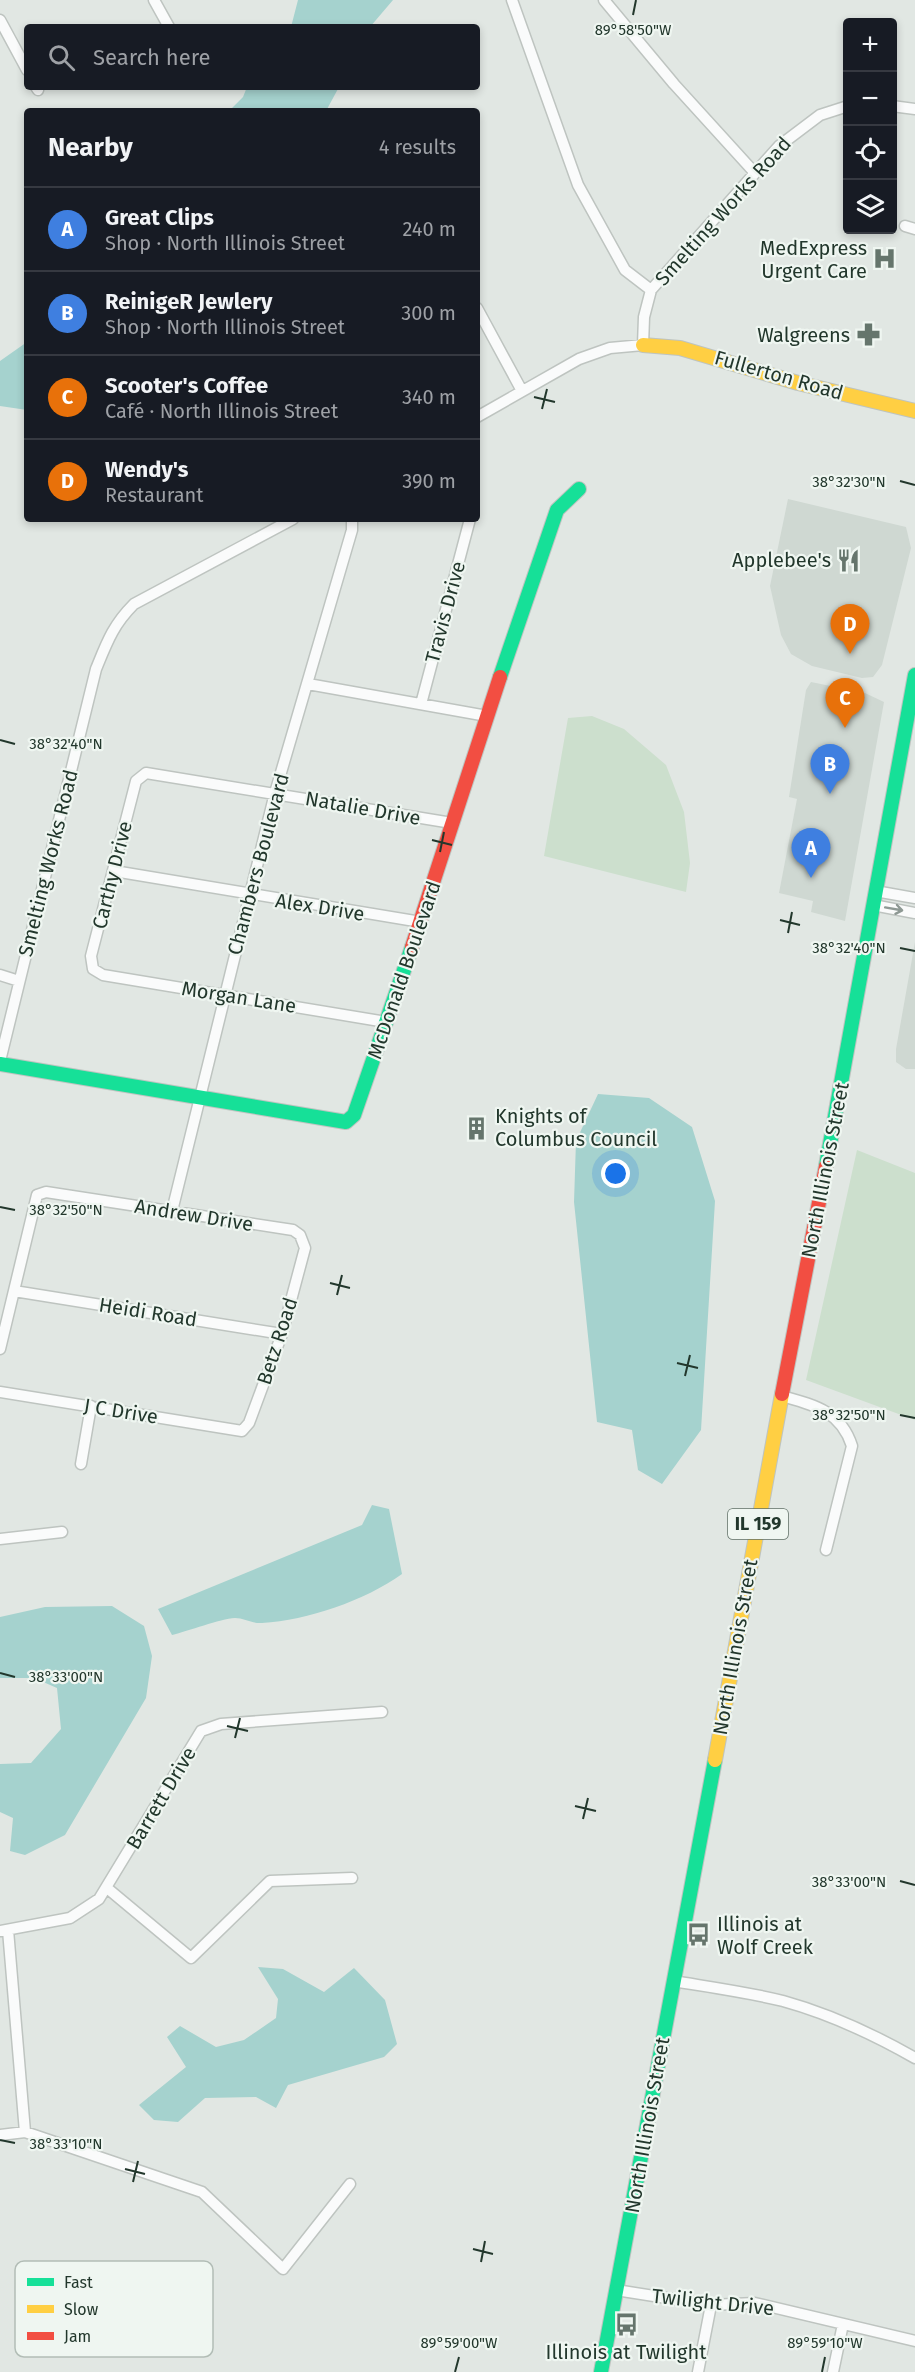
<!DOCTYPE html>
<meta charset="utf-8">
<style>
body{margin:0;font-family:"Fira Sans",sans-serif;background:#242831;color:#f1f3f6}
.controls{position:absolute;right:18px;top:18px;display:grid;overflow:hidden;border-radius:6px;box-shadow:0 3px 9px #0003}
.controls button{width:54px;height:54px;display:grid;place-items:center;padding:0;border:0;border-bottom:2px solid #363941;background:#171b24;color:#f1f3f6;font:30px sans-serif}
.you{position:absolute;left:616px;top:1174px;width:21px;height:21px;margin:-15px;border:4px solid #fff;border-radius:50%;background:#1a73e8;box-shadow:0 0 0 9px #1a73e833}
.badge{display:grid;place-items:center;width:39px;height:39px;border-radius:50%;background:#d93025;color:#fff;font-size:20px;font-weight:700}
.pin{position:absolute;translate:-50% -50px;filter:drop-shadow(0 2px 3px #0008)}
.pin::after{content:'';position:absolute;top:32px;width:21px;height:18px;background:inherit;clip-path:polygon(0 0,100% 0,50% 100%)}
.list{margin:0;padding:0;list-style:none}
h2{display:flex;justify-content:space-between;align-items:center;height:78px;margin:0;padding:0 24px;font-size:26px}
h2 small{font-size:20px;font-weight:400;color:#9ea1a6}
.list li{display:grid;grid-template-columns:39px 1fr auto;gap:18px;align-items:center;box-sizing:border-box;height:84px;padding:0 24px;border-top:2px solid #363941}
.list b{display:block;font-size:22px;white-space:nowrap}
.list p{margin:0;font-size:20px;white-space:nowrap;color:#9ea1a6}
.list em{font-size:20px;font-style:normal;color:#9ea1a6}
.icon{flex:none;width:33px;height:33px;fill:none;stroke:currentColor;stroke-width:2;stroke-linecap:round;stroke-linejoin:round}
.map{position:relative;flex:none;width:915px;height:2372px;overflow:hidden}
.search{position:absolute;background:#171b24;box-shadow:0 3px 9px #0003;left:24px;top:24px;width:456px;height:66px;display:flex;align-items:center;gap:15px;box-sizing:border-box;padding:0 21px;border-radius:6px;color:#9ea1a6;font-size:22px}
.panel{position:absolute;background:#171b24;box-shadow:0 3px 9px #0003;left:24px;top:108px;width:456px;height:414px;border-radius:6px}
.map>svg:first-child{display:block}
.built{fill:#cfd8d2}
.green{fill:#ccdfcd}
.water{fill:#a5d2ce}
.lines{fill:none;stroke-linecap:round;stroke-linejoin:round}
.street-casing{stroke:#bec4c0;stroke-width:13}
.fast-casing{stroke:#bec4c0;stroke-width:16}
.slow-casing{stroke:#bec4c0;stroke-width:16}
.jam-casing{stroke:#bec4c0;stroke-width:16}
.street{stroke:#fafbfb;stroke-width:10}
.fast{stroke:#16e098;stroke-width:14}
.slow{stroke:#ffcf43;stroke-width:14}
.jam{stroke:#f24e42;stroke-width:14}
.oneway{stroke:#8e9994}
.ticks{fill:none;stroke:#22372c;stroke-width:2}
.labels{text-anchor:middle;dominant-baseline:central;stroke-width:4.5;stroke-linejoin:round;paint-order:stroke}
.shield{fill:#eff6f1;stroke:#607067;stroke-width:1.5}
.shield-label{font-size:18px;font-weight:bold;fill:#22372c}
.street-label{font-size:20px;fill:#22372c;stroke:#eff6f1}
.poi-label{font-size:20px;fill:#22372c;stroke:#eff6f1;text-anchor:end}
.key{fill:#eff6f1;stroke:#b2bdb6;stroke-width:1.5}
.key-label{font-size:16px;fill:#22372c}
.ticks-label{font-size:15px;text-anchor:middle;fill:#22372c;stroke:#eff6f1;stroke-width:4.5;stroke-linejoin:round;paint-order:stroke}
</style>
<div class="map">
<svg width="915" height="2372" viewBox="0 0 915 2372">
<rect width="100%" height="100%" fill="#e1e7e3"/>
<path class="built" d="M788,499l118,28 5,21 -29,117 -9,12 -11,1 -50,-12 -21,-12 -10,-19 -11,-49z
M811,682l54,11 19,9 -39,219 -34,-9 2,-11 -34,-8 18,-94 -8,-2 17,-107z
M915,942v127h-9l-10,-7v-13z"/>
<path class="green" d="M592,716l32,13 42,36 18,47 6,51 -4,29 -142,-36 24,-138z
M857,1150l58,23v247l-109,-40z"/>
<path class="water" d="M298,0h95l-23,27h-79z
M247,87h92l-13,24h-97l14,-14z
M27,342v68l-27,-4v-45z
M598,1094l51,4 43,29 23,74 -14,229 -39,54 -24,-14 -6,-40 -35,-8 -23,-220 2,-61z
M372,1505l17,4 13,65c-38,27 -94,46 -140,49 -9,1 -18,-5 -27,-5 -15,1 -47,13 -63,17l-14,-26 204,-84z
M112,1606l32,20 8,30 -6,42 -81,137 -40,20 -15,-4 3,-33 -13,-6v-48l31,-1 30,-34 -4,-41 -23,-10h-34v-61l45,-10z
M258,1967l25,2 41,23 30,-24 31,32 12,44 -13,13 -96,28 -12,23 -20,-11 -51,1 -27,24 -24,-2 -15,-15 47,-38 -19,-30 13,-11 36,21 28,-7 32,-22 2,-19z"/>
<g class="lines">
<defs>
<path id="street" d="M154,0l15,27
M512,0l66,185 47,85 26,20
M604,0l70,84 80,88
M0,20l27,50
M36,87l2,3
M892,106l23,3
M905,226l10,3
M477,308l45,83
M477,417l102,-58 31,-11 33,-3 1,-28 7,-27 128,-144 41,-31 28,-9
M308,684l179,32
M421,704l49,-185
M114,871l307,51
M875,891l40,7
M873,905l42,8
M0,975l19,6
M386,1022l-283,-47 -10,-6 -2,-13 45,-175 10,-8 306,50
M0,1061l96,-392c11,-27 17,-44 38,-65l159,-85
M172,1211l103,-418 77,-263v-11
M14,1291l268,43
M0,1349l37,-154 9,-3 247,38 7,5 5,13 -23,86 -33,89 -7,8 -242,-39
M782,1396c32,9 59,15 70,50l-26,104
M81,1464l10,-58
M0,1539l62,-7
M107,1888l84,70 79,-77 82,-3
M8,1930l17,202
M0,1931l70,-13 29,-19 102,-168 20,-7 161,-12
M673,1981c36,6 74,11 110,20 47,13 90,33 132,57
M0,2135l25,-3 177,60 81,77 67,-85
M616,2290l95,15 44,-2 160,38
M698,2372l13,-67
M833,2372l10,-48"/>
<path id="fast" d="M500,677l57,-167 22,-21
M0,1064l346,58 8,-7 58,-168
M826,1166l89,-491
M601,2372l114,-612"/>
<path id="slow" d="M643,345l37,3 118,35 117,28
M715,1760l67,-366"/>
<path id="jam" d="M412,947l88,-270
M782,1394l44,-228"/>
</defs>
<use href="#street" class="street-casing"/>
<use href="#fast" class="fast-casing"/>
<use href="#slow" class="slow-casing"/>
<use href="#jam" class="jam-casing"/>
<use href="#street" class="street"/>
<use href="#fast" class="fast"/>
<use href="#slow" class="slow"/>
<use href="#jam" class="jam"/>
</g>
<defs><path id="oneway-shaft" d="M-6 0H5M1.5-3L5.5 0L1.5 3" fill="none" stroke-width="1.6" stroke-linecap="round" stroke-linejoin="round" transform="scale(1.5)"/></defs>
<use class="oneway" href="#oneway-shaft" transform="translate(894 909) rotate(10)"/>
<path class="ticks" d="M633,15l3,-15M534,397l21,5M542,409l5,-20M900,481l15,4M0,740l15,4M432,840l20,5M440,852l4,-20M780,920l20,5M788,933l4,-21M900,948l15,3M0,1207l15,3M330,1283l20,5M337,1295l5,-20M677,1363l21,5M685,1376l5,-21M900,1415l15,3M0,1673l15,4M227,1726l21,5M235,1738l5,-20M575,1806l21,5M583,1819l5,-21M900,1881l15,4M0,2140l15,3M125,2169l20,5M133,2182l5,-21M473,2249l20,5M481,2262l4,-21M455,2372l4,-15M822,2372l3,-15"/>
<defs>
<symbol id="hospital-bare" viewBox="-9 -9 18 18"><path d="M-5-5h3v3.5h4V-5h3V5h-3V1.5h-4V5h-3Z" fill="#65756c" stroke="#eff6f1" stroke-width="2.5" paint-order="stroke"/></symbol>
<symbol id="pharmacy-bare" viewBox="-9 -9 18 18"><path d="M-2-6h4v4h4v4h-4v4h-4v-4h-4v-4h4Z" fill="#65756c" stroke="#eff6f1" stroke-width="2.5" paint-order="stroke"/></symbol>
<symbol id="restaurant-bare" viewBox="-9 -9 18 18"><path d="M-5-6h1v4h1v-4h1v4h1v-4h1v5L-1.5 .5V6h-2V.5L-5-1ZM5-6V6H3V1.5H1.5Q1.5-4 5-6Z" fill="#65756c" stroke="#eff6f1" stroke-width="2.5" paint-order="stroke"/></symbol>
<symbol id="building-bare" viewBox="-9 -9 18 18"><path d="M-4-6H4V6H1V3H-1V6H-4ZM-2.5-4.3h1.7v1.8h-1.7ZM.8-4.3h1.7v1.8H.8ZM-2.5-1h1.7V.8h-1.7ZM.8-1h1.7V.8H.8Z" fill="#65756c" stroke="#eff6f1" stroke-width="2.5" paint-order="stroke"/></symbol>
<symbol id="bus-bare" viewBox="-9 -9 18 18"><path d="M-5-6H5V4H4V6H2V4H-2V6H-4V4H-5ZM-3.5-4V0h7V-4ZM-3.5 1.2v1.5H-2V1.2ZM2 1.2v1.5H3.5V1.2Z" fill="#65756c" stroke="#eff6f1" stroke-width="2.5" paint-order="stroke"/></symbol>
</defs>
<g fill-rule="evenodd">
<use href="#hospital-bare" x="868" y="242" width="33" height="33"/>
<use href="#pharmacy-bare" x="852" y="318" width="33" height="33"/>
<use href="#restaurant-bare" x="832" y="544" width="33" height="33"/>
<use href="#building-bare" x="460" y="1112" width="33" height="33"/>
<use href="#bus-bare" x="682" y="1918" width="33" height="33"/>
<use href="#bus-bare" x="610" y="2308" width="33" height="33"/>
</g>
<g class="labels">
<rect class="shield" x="728" y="1509" width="60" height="30" rx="4.5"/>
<g class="shield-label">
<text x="758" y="1524">IL 159</text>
</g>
<g class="street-label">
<text transform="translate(723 211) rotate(-48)">Smelting Works Road</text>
<text transform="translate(779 375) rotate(16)">Fullerton Road</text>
<text transform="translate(445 612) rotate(-75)">Travis Drive</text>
<text transform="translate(363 808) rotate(10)">Natalie Drive</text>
<text transform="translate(48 863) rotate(-76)">Smelting Works Road</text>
<text transform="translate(258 864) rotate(-75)">Chambers Boulevard</text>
<text transform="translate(112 875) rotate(-76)">Carthy Drive</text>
<text transform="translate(320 907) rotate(9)">Alex Drive</text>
<text transform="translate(404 970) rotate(-71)">McDonald Boulevard</text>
<text transform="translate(239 997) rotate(9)">Morgan Lane</text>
<text transform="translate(825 1170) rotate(-79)">North Illinois Street</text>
<text transform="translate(194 1215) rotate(9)">Andrew Drive</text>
<text transform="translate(148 1312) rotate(9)">Heidi Road</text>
<text transform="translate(277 1341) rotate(-72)">Betz Road</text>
<text transform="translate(121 1411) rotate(9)">J C Drive</text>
<text transform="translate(735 1647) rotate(-80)">North Illinois Street</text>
<text transform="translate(161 1798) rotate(-59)">Barrett Drive</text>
<text transform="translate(647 2125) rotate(-80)">North Illinois Street</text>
<text transform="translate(713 2302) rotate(6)">Twilight Drive</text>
</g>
<g class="poi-label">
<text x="867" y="248">MedExpress<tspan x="867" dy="23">Urgent Care</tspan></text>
<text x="850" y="335">Walgreens</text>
<text x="831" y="560">Applebee's</text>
<text x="495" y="1116" text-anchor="start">Knights of<tspan x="495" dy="23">Columbus Council</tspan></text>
<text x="717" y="1924" text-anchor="start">Illinois at<tspan x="717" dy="23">Wolf Creek</tspan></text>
<text x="626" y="2352" text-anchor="middle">Illinois at Twilight</text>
</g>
</g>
<rect x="15" y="2261" width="198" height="96" rx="9" class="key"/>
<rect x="27" y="2278" width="27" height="8" fill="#16e098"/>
<rect x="27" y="2305" width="27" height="8" fill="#ffcf43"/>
<rect x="27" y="2332" width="27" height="8" fill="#f24e42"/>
<g class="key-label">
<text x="64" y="2288">Fast</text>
<text x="64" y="2315">Slow</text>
<text x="64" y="2342">Jam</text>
</g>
<g class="ticks-label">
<text x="633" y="35">89°58'50"W</text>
<text x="849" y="487">38°32'30"N</text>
<text x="66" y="749">38°32'40"N</text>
<text x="849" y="953">38°32'40"N</text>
<text x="66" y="1215">38°32'50"N</text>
<text x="849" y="1420">38°32'50"N</text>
<text x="66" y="1682">38°33'00"N</text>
<text x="849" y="1887">38°33'00"N</text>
<text x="66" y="2149">38°33'10"N</text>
<text x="459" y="2348">89°59'00"W</text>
<text x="825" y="2348">89°59'10"W</text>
</g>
</svg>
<div class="controls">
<button>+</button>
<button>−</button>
<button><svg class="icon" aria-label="locate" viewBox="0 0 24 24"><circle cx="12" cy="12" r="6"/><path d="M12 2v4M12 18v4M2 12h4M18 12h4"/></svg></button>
<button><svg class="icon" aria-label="layers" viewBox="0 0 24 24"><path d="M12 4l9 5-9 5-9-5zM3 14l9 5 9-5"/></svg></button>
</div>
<div class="you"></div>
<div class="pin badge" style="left:811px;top:878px;background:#3f7fe0">A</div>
<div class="pin badge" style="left:830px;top:794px;background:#3f7fe0">B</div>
<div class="pin badge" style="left:845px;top:728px;background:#e8710a">C</div>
<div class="pin badge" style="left:850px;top:654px;background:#e8710a">D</div>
<div class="search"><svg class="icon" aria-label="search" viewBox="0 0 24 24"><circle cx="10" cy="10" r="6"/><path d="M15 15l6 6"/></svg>Search here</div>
<section class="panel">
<h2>Nearby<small>4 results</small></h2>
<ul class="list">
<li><span class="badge" style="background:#3f7fe0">A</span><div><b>Great Clips</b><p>Shop · North Illinois Street</p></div><em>240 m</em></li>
<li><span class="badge" style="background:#3f7fe0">B</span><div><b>ReinigeR Jewlery</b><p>Shop · North Illinois Street</p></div><em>300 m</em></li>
<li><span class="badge" style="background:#e8710a">C</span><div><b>Scooter's Coffee</b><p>Café · North Illinois Street</p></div><em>340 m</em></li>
<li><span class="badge" style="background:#e8710a">D</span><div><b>Wendy's</b><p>Restaurant</p></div><em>390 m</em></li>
</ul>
</section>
</div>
